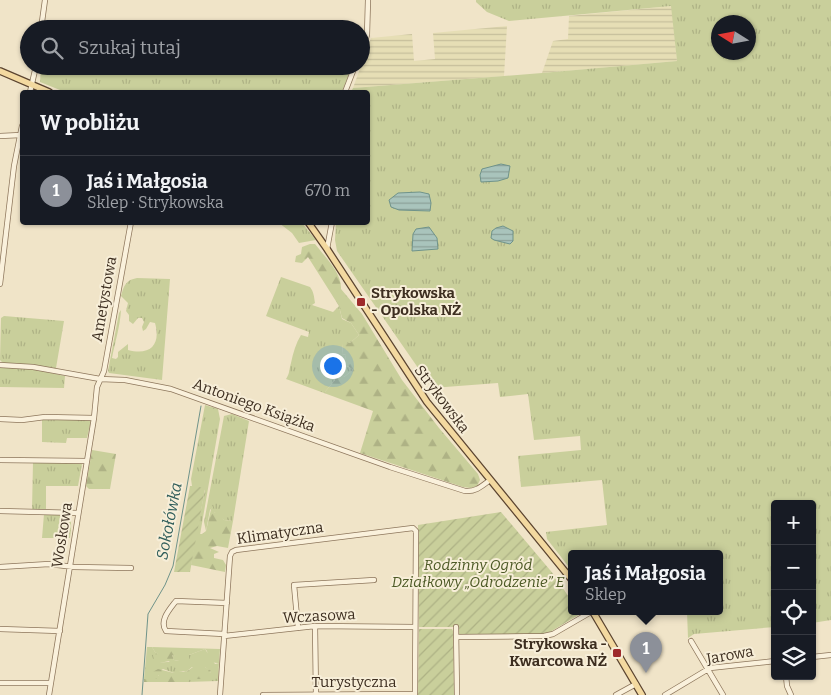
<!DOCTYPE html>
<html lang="pl">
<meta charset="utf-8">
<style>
body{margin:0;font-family:Bitter,serif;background:#242831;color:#f1f3f6}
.controls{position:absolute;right:15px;bottom:15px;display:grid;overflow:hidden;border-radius:5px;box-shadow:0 1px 4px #0004}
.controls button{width:45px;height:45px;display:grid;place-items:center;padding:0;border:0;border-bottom:1px solid #363941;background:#171b24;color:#f1f3f6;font:25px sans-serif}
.compass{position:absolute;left:711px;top:15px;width:45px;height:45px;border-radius:50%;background:#171b24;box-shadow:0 1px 4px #0004;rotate:281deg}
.you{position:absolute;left:332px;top:365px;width:18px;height:18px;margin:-12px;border:4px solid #fff;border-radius:50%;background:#1a73e8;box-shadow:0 0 0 8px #1a73e833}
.badge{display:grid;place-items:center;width:32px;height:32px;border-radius:50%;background:#8c9099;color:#fff;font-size:16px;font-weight:700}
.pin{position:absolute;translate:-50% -41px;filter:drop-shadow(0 1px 2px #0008)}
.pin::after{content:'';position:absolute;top:26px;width:18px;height:15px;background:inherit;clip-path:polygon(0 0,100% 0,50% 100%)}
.popup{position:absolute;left:568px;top:550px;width:155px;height:65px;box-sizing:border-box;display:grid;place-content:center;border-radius:5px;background:#171b24;filter:drop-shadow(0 1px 4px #0005);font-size:16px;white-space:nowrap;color:#9ea1a6}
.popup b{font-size:19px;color:#f1f3f6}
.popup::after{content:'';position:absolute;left:50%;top:100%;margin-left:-10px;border:10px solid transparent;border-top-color:#171b24}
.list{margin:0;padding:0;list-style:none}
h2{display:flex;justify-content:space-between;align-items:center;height:65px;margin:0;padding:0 20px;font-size:21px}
h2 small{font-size:16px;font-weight:400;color:#9ea1a6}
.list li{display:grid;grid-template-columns:32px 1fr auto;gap:15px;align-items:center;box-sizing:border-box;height:70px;padding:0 20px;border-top:1px solid #363941}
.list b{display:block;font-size:19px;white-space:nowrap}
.list p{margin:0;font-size:16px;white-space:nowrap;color:#9ea1a6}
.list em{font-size:16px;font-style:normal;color:#9ea1a6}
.icon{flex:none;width:28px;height:28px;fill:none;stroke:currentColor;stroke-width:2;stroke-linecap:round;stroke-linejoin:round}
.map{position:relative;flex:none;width:831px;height:695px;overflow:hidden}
.search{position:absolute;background:#171b24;box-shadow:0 1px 4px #0004;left:20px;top:20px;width:350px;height:55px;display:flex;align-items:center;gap:12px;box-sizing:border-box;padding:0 18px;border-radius:28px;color:#9ea1a6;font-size:19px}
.panel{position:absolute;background:#171b24;box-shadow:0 1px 4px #0004;left:20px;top:90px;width:350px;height:135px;border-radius:5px}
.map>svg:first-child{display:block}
.farmland{fill:url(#farmland-rules)}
.grass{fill:url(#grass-tufts);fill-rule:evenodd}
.forest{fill:url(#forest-firs)}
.garden{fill:url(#garden-furrows)}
.water{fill:url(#water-rules);stroke:#6f938a}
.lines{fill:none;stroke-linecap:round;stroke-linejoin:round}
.stream{stroke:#6f938a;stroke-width:1}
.minor-casing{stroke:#8d765c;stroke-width:6}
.major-casing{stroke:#5b4430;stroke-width:8}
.minor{stroke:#faf1dc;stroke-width:4.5}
.major{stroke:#f3d9a0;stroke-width:5.5}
.poi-dot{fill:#9e2a2b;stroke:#f7eed8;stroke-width:2}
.labels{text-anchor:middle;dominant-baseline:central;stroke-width:4;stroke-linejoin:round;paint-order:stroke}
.poi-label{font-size:15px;font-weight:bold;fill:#3d2e20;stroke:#f7eed8;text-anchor:start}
.street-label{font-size:15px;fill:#3d2e20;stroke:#f7eed8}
.park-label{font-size:15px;font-style:italic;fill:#4d5a26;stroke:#f7eed8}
.water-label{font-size:16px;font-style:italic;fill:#2f5d5a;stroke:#f7eed8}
</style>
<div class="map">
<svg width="831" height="695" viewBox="0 0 831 695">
<defs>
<pattern id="farmland-rules" width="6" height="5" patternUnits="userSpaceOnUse" patternTransform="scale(1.25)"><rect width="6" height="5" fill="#e6deb5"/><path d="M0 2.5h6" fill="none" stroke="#c6bf9b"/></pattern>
<pattern id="grass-tufts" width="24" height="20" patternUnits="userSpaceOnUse" patternTransform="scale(1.25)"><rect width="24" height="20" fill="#c9cf9b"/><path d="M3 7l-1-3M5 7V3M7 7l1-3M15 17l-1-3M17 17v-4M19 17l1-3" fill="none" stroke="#aeb285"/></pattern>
<pattern id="forest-firs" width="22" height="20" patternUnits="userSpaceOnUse" patternTransform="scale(1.25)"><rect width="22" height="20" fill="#c9cf9b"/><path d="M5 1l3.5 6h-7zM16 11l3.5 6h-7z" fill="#aeb285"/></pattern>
<pattern id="garden-furrows" width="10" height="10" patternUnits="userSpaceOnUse" patternTransform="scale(1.25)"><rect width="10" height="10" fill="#c9cf9b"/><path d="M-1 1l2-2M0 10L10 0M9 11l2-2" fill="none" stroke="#aeb285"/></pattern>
<pattern id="water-rules" width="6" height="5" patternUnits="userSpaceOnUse" patternTransform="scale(1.25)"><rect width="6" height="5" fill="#a9c4bc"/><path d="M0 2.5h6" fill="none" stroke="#8ba098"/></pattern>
</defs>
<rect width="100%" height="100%" fill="#f0e4c8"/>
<path class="farmland" d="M672,6l5,55 -135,12 11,-32 15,-2 1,-23z
M507,26l-3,50 -151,12 18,-50 41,-4 2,27 21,-2 -2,-26z"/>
<path class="grass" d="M476,0h355v620l-19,3v-119h-37v123l-81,7 -6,4 -1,-26h33v-58h-148v17l-25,-32 -1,-7 61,-7 -5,-45 -81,7 -3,-31 63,-6 -1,-14 -46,4 -6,-46 -28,3 -2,-14 -66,5 -95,-137 -2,-11 1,-17 32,-1v-130h-17l2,-4 189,-15 135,-12 -6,-55 -162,15 -22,-9 -11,-10zM718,22h30v30h-30z
M41,66h311l-10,26h-277l-25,-10z
M279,223h23l14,17 -17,3 -7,-10z
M281,277l29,10c4,5 4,10 5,16l-3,2 21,7 6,-6 3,13 9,4 8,12 -9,8 -7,1 -1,10 4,1 -2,13 4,-2 5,4 -9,7 -11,-3 2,6 -11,13 -38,-14c4,-6 3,-10 5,-16 2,-10 5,-20 10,-28l7,2 1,-5 -43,-16z
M137,278l33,1 -8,101 -53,-7 -1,-2 11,-58 2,-3c-1,17 -6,32 -9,48l4,1 2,-2v-5l10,-8v6c23,6 33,-6 27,-27l-5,-1 -4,7 -3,2 -1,-4 2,-5 -2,-4h-4l-5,6 -4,-3v-6l-3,-4 2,-8 -7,-7c3,-11 5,-16 16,-18z
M4,316l60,5 -8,47 -53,-5 -3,-3 1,-42z
M0,367l33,2 32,7 -1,12 -64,-1z
M205,405l13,4 2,10 -20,116 -4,-1 9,-44 -13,-4 -1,-7z
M232,414l17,7 -16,100 -9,-1 -11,-9v-4l-3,3 -4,21 -2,-9 20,-106z
M44,419l45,1 2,1 -4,17h-20l-1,5 -24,-1v-22z
M33,462l48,1 1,1 -4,22h-32v23h-14z
M44,514c24,0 30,-4 26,24h-28z
M147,647h5l3,5 4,2 -4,6v3l24,-2 -5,-1 -2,-5 16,2 1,-2 16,-6 10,15 4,-1 -1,18 -31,1v-3l24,-7 -6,-5h-13l-6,5 -3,-1 -9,2 -11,-4 -7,5 4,2 -1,3h-15z"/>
<path class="forest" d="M310,244h5c10,13 27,29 26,45l21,25 40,66 37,48 39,46 2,6 -3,6 -6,2 -8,-1 -103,-34 13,-42 -49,-18 11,-13 -2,-6 7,-1 4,4 9,-7 -5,-4 -5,3 3,-14 -4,-1 1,-11h7l9,-8 -8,-12 -9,-5 -3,-12 -31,-49 -6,6 -7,-1 1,-6 5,-2 1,-7z
M92,450l24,4 -6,35h-21l-3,-3z
M212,505l3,8 3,-3h2l1,6 3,4 9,1 -5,27 -11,-2 -7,2 9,4 -5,2v4l9,2 3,5 -1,7 -34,-7 5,-31h6l4,-3z
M152,647l68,2 -1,14c-8,1 -11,-5 -12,-12l-2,-2 -16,6v6l-4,1 -6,-5 -7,-2 2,5 5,1 1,3 -4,4 -4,-2 -3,-5 -18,4 3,-5 -1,-5 5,-1 -3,-2z
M197,664l8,3 6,4 -6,8h-17l-1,3h-43v-3h15v-4h-8v-2l7,-4 16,4 2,-2 10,1z"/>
<path class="garden" d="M190,486h7l8,3 -15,83h-16z
M501,512l54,64 17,26v10h7l1,2 -30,18 -8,2 -84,1v-8h-39l-1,-102z
M419,629h33l1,2 1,64h-36z"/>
<path class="water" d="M501,164l9,2 -2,12 -10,3 -17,1 -1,-7 2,-6z
M420,192l9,2 2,9 -1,8 -31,-1 -8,-3 -2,-7 9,-7z
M503,226l10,5v10l-3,3 -16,-4 -3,-2 1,-7 4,-3z
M429,227l8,11 1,11 -26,2 1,-17 3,-5z"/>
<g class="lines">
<path class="stream" d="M142,695l6,-81 17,-29 8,-19 28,-160"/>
<defs>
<path id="minor" d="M41,29l4,-29
M361,52l6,-17 1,-35
M30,92l6,-26
M345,92l10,-26
M0,136l21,-1
M327,249l5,-27
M0,284l14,-118 8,-40
M0,365l33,2 67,12 25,1 46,9 219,78 75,24c11,1 17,-5 25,-11
M0,419l22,1 23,-3 49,1
M0,460l86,1
M0,511l78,2
M0,567l49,-3 25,3 57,1
M315,626l1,69
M456,627l1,68
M298,628l-4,-43 80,-5
M0,629l60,2
M224,634l-58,-3c-7,-10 3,-21 10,-30l51,2
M224,636l91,-10 100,1
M456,637l88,-1 9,-2 38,-22
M691,641l32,54
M812,657l19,-2
M786,676l1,10 4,9
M0,683h51
M49,695l45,-277 3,-31 7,-16 27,-149
M220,695l10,-139 2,-4 4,-2 177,-22 3,3 -1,164
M263,695l152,-1
M616,695l20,-11
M665,695l45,-27 65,-7"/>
<path id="major" d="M0,71l49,21
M308,222l19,27 100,153 145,178
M593,612l49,83"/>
</defs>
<use href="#minor" class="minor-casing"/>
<use href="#major" class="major-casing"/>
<use href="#minor" class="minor"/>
<use href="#major" class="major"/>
</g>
<g class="poi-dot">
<rect x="356" y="297" width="10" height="10" rx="2.5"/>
<rect x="612" y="648" width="10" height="10" rx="2.5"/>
</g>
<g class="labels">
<g class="poi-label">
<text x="371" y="293">Strykowska<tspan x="371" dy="17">- Opolska NŻ</tspan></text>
<text x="607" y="644" text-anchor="end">Strykowska -<tspan x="607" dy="17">Kwarcowa NŻ</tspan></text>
</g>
<g class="street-label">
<text transform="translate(104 299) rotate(-80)">Ametystowa</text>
<text transform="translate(442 399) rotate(53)">Strykowska</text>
<text transform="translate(254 405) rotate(20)">Antoniego Książka</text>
<text transform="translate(280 533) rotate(-8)">Klimatyczna</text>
<text transform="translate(62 535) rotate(-81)">Woskowa</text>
<text transform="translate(319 616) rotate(-3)">Wczasowa</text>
<text transform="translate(730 655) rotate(-10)">Jarowa</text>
<text x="354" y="682">Turystyczna</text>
</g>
<g class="park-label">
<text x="478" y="565">Rodzinny Ogród<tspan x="478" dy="17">Działkowy „Odrodzenie” E</tspan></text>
</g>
<g class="water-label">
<text transform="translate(169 521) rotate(-79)">Sokołówka</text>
</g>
</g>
</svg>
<div class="controls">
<button>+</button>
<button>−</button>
<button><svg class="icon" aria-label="locate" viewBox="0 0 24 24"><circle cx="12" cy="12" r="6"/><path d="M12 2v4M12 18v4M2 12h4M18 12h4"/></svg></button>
<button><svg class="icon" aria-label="layers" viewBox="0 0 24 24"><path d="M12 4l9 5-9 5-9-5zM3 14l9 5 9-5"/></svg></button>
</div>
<svg class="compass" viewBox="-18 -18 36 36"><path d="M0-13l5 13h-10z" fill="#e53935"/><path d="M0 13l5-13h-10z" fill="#9ea1a6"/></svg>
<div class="you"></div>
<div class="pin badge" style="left:646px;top:673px">1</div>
<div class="popup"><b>Jaś i Małgosia</b>Sklep</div>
<div class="search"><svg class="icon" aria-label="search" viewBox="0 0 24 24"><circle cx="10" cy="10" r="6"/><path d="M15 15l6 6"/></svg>Szukaj tutaj</div>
<section class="panel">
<h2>W pobliżu<small></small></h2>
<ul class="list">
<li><span class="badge">1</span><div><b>Jaś i Małgosia</b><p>Sklep · Strykowska</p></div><em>670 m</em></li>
</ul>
</section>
</div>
